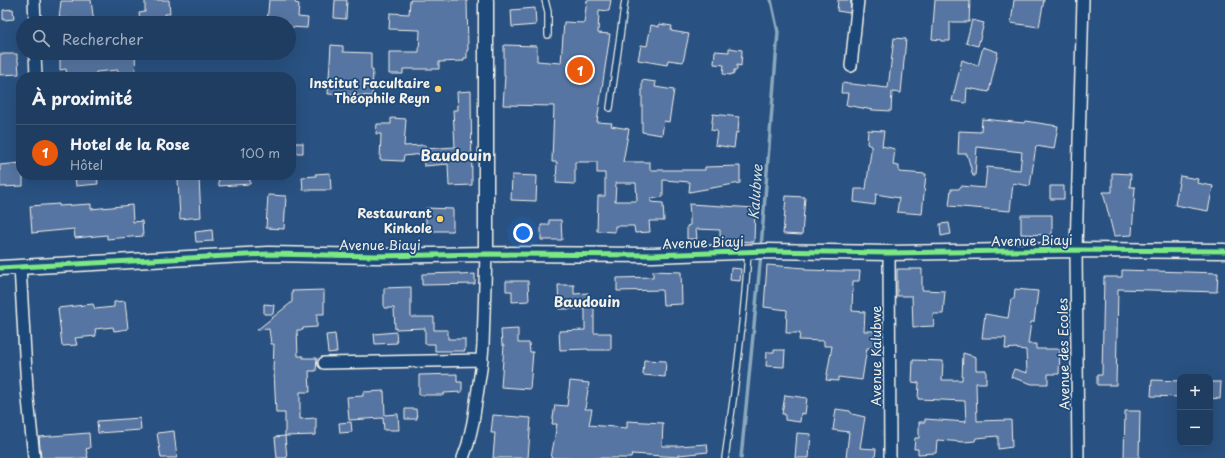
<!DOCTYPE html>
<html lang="fr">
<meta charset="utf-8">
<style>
body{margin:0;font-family:"Playpen Sans",sans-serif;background:#274467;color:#f1f3f6}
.controls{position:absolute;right:12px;bottom:12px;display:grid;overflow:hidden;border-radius:8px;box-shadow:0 4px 16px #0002}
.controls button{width:36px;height:36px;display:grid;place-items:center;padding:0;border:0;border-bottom:1px solid #3c5676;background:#1f3d61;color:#f1f3f6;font:20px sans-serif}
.you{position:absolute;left:523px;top:233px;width:14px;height:14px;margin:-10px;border:3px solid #fff;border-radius:50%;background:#1a73e8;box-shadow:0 0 0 6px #1a73e833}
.badge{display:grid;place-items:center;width:26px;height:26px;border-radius:50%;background:#ea580c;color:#fff;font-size:13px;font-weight:700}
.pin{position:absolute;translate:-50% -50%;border:2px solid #fff;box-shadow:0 1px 4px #0006}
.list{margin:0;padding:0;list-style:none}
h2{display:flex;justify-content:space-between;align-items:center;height:52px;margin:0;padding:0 16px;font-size:17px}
h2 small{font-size:13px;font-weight:400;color:#a1aebd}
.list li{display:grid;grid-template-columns:26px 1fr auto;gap:12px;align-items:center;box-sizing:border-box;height:56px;padding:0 16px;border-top:1px solid #3c5676}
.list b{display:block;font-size:15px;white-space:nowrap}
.list p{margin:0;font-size:13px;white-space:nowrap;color:#a1aebd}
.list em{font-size:13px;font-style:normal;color:#a1aebd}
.icon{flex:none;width:22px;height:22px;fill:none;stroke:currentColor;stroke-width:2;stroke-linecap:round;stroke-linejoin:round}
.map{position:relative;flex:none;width:1225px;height:458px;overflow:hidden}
.search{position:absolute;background:#1f3d61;box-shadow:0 4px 16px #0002;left:16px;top:16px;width:280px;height:44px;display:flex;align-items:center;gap:10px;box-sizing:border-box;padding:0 14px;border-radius:22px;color:#a1aebd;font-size:15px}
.panel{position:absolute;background:#1f3d61;box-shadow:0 4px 16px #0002;left:16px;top:72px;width:280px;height:108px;border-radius:16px}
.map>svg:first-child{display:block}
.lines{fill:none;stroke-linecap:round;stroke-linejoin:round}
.stream{stroke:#8aa8bd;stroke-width:3.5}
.building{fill:#5674a2;stroke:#f4f1e8;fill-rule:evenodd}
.service-casing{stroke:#f4f1e8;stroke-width:8}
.minor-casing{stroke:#f4f1e8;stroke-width:14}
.tertiary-casing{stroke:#f4f1e8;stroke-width:17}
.service{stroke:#1f4a7a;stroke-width:5.5}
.minor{stroke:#1f4a7a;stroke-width:11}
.tertiary{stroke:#1f4a7a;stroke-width:14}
.cycleway-casing{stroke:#1f4a7a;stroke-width:8}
.cycleway{stroke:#7ce984;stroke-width:5}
.poi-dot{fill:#ffd166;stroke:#1f4a7a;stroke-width:1.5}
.labels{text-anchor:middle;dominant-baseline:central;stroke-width:3.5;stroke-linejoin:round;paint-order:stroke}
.poi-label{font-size:13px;font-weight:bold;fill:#f4f1e8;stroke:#1f4a7a;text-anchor:end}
.street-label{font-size:13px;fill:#f4f1e8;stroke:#1f4a7a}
.water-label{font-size:14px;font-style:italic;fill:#dadfdd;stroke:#1f4a7a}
.neighbourhood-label{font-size:14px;font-weight:bold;fill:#f4f1e8;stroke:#1f4a7a}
.quarter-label{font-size:15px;font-weight:bold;fill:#f4f1e8;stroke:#1f4a7a}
</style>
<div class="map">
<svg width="1225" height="458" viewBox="0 0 1225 458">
<rect width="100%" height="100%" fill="#295181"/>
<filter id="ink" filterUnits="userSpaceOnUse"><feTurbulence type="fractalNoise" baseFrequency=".025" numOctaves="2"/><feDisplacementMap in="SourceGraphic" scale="8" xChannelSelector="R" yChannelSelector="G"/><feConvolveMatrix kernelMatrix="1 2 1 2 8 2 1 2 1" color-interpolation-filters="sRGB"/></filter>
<g filter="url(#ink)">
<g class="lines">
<path class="stream" d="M761,248l17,-216 -7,-32
M741,458l20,-204"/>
</g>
<path class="building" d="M72,0h19l3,23h-10v-4l-25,-1 2,-17h12z
M145,0h24l1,14h-5l1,9h-26l-1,-10 6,-1z
M269,0h26v3l4,1 -1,13 10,1 -1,10 -18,-1v-4h-22z
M335,0h12l-1,19 -12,-1z
M410,0h57l1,50h-1v8h-3v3l-25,1v7h-36v5h-14v-22h30l1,-22 -31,-1 1,-16 19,1z
M587,0h24l-2,11 -10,-1 -1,23 12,1 -13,88 15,1 -1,3 18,3 -6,33h27v8h55v-3l35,-1v17l-51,9 1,-10 -27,-2v17l-12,2v3l12,1 1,18h-15l1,11 -15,1 -1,-7h-19v6l-18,-1 1,-35h7v-23h-8v-11h-22v22l-19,-1 1,-21h-5l2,-56 -51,-1 2,-29h-1v-31l33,1v15l24,2 3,-41 20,1zM616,183h20l1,18h-22z
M838,0h13l-1,13 -13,-2z
M935,0h35l-1,22h-19v19h-9v-1l-9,-1z
M1014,0h30l-5,27 -28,-4z
M535,8l1,17 -24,2 -1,-17z
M13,9l1,10 -11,1v-10z
M972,20l12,3 -6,23 -12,-3z
M659,24l13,2 -1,5 18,3 -6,28 -15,-2 -1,5 -29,-5 3,-15 6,1 4,-21 8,2z
M894,38l12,1 -5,54 -9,-1 -1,19 -18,-1 -27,-5 2,-12h-7l1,-10 46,5z
M331,45l12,1v6l28,1v17h2l-1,26 -44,-2z
M983,47l15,5 -9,40 -22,-4 -1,15 -14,-2 10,-41 16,6z
M729,48l13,2 -1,16 -4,-1v5h-3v4h-3v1l-8,-1 1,-9 -10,-1 1,-13 14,1z
M60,53h75l1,24h-18v-7l-22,2v3l-29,1 -1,-7 -6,1z
M0,54h17v6h1l1,14 -19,1z
M642,80l14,2 -1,5 19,3 -5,32 -5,-1 -2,14 -20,-3z
M471,91l1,94 -23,1 -1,-22 -24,2 -1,-12 -19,2 -1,5 -23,-1 1,-26h-5l1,-10h14v-6l15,1 -2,27 21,-1v4l30,-2 -2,-37h5l-1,-18z
M713,114l26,3 -1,16 -2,-1 -2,16 -19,-3 2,-14 -6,-1z
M982,119l42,4 1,-2 33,5 -4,23 -18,-3 -6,40 -17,-3 -3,28 -61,-5 2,-17h8l2,-3 24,2 2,-21 33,3 2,-18 -45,-5 -2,29h-2l-6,-22h-9l1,-23 22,1z
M868,130l16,1 -2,15 13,3 -2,16 6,1v6l27,2 -4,40 -25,-2 2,-14 -23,-4 -1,11 -21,-3 1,-13h11l5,-38v-5l-4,-2z
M291,143h12v10h-12z
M21,163v12h2v11l-23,1v-22z
M330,173l1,17h-28l-1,-13 14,-1 -1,-2z
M1112,173l19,1 -1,13h5l-3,48 -18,1 -11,-44h9z
M75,175h22l1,9 -22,2z
M218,175h32v9l-31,2z
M512,175l25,1 -1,25 -25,-1z
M1180,176l18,3 -1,4 16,3 -5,25 -33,-6z
M199,178l2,39 -21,2 -2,-40z
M1050,186h14v13h-14z
M268,195l18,1 -2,33 -18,-1z
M786,196l19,1 -3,38 -19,-1z
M59,204v2l32,-2v5l41,-4 1,17 9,-1 1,15 -36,3v-4l-32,3 -1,-9 -42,4 -2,-27z
M689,204l66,4 -1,34 -34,-2v-10l-24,-1 1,10h-10v-13l3,-1v-10z
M426,208l27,1v22h-27z
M1021,215h31v20l-31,-1z
M549,220h12l1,20h-21v-15h8z
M949,223l2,11 -10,2 -1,-12z
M212,230l1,11 -17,1 -1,-10z
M767,265l38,3v2l37,1h18l-1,10h-6l-1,30 13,1 -1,19h12v17h-9l-5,32 -24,-3v4l-12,-1 6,-34h-8v-5l-25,-1 1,-7h-14l1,-23 -23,-3z
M731,268l10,1 -1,12 -10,-1z
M897,269h25v21l23,1 -2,23h-10l1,12 -21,1 -1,-31h-15z
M1122,270l96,3 -1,19 -99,-3 -2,96h-19v-10h5l2,-98h18z
M653,271l28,1 1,32 -19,1 -1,-15 -45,1v-13l36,-1z
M460,273v2l15,-1v10l-53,1v-11z
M506,281h22l1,20 -17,1v-11h-6z
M558,285h16v9l14,-1 1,6 5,-1v35h17v17h-23v-1l-28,1 -1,-19 26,-1v-21h-26z
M411,287v30h23v13h14v9h17v12h-30v-7h-10v-16l-30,1 -1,-21h-10v-20z
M1015,289l23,2 -4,31h-3l-3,22h8v5h24l-1,25h-11v10h-16l-21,-7 3,-8 13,4 -1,-23 -9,-1v-1l-12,1 1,-11h-24l3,-24 23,4 3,-19h3z
M324,290v24h-7v13l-14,1v2h-6l1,26h5v2h14l-1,13h-7l1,21h-10v27l16,-1v17l-31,1v-23h-9l-2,-42h-1l1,-27h-3l-2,-15 -12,1 35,-28v-11z
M125,301l3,28 -14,2 -1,-4 -18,2 1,7 -21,2 2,7 -15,1 -4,-38 35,-4 2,5 19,-2v-5z
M264,304l10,1 -1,9h-9z
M518,329v14h11l1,9h3l-3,37 -29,-2 3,-42h-2l-1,-15z
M396,332l1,11 -22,1 -1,-10z
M335,334l2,18 -9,1 -2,-18z
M774,350h11l-1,17 -18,-1 1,-14h7z
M963,353l13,4v13h10v13h-10l1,38 34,-1 1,27 -14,2v-13l-22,2 -1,3 -11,1 -27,-2 -1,13 -18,1v-5h-4l1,-11h4v-16h6v-3l41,3 -1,-21 -47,-2 1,-16 -7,-1 1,-22 30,1 -1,19h20z
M644,360l22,1 -1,16 -22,-2z
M457,374v8h5v10l-18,1v2h-25v-20z
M1152,380l28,1v16l-29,-1z
M570,381l19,2 -4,26h7l-3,16 38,3v-7l36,2 -1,23h16l29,-2 1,8 -29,3v2l-47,-3 -1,4h-80l6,-34h-5l3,-19 12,1z
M1210,382h11l-1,17 -10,-1z
M384,391l1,24 13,-1 1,16h-15l-1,-12 -34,2 -2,-23 16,-1v-4z
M785,395l22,3 -2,16 -4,-1 -1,9 -15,-2v-6h-3z
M405,409h11l1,10h-12z
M836,409l14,2 2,3 13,3 -5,31 16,1 -1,9h-29l3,-26 -16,-2z
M1125,411h15l-1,47h-15z
M493,415l38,3 -3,40h-35l2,-25h-4z
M140,418l1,12 -43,3 -1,-12z
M351,422l1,10 -12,1 -1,-10z
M174,431l3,27h-16l-4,-25z
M89,433l1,15 -4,1 2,9h-47l-2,-21z
M797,433l14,1 -2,24h-14z
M285,436l2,22h-10l-2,-21z"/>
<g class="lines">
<defs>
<path id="service" d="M545,0l3,12v23
M610,108l15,-108
M725,458c10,-68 19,-137 23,-206"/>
<path id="minor" d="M34,0l1,23
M35,53l1,24
M851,66l7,-66
M889,253l1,205
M20,266l7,123 7,69
M324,363l158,-3
M463,458l5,-14 5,-22 8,-53 2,-24 3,-91
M1078,458l-2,-208 7,-250"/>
<path id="tertiary" d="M486,254v-254
M0,268l207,-11 61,-3 109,2 109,-2 167,1 114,-4 122,2 187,-3 149,1"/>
</defs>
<use href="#service" class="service-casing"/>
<use href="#minor" class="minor-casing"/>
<use href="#tertiary" class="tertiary-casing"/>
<use href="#service" class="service"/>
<use href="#minor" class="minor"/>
<use href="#tertiary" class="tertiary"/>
<defs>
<path id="cycleway" d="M0,268l207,-11 61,-3 109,2 109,-2 167,1 114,-4 122,2 187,-3 149,1"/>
</defs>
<use href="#cycleway" class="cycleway-casing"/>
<use href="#cycleway" class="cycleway"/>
</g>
</g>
<g class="poi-dot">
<circle cx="438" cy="89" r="4"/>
<circle cx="440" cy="219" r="4"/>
</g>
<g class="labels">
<g class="poi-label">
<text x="430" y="82">Institut Facultaire<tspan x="430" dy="15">Théophile Reyn</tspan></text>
<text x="432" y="212">Restaurant<tspan x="432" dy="15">Kinkole</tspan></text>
</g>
<g class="street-label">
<text transform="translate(1032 240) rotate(-1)">Avenue Biayi</text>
<text transform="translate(703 242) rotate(-2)">Avenue Biayi</text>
<text x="380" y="244">Avenue Biayi</text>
<text transform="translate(1063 354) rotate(-91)">Avenue des Ecoles</text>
<text transform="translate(875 356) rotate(-90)">Avenue Kalubwe</text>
</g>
<g class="water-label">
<text transform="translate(755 192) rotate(-86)">Kalubwe</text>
</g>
<g class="neighbourhood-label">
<text x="587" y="301">Baudouin</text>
</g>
<g class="quarter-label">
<text x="456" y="154">Baudouin</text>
</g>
</g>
</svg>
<div class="controls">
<button>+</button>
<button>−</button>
</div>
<div class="you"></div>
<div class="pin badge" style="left:580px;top:70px">1</div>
<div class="search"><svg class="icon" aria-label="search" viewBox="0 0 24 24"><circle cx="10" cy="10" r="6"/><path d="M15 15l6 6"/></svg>Rechercher</div>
<section class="panel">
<h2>À proximité<small></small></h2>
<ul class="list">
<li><span class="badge">1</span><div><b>Hotel de la Rose</b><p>Hôtel</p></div><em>100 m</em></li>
</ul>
</section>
</div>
